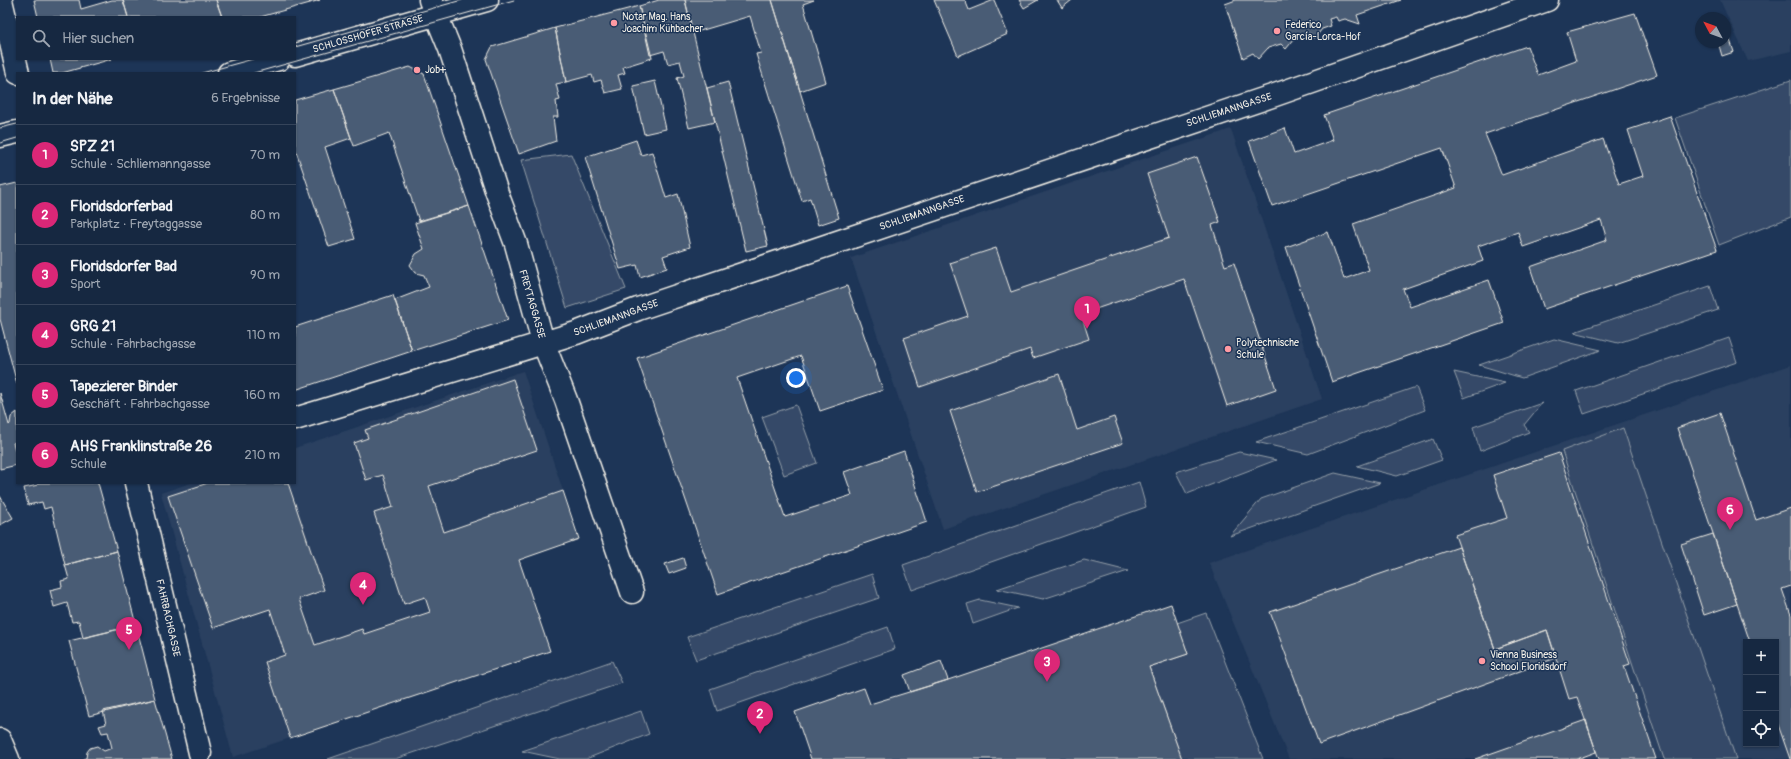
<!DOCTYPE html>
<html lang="de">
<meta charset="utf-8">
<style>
body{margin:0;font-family:Pangolin,sans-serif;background:#23344c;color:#f1f3f6}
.controls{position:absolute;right:12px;bottom:12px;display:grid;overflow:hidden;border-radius:0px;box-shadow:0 1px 3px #0004}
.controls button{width:36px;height:36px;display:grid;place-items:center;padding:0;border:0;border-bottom:1px solid #35445a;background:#162841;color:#f1f3f6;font:20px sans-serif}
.compass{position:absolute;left:1695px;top:12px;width:36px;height:36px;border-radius:50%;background:#162841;box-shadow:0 1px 3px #0004;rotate:311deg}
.you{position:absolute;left:796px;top:378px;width:14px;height:14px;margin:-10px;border:3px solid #fff;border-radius:50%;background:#1a73e8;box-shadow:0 0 0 6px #1a73e833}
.badge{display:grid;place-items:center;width:26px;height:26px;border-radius:50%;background:#db2777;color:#fff;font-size:13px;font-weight:700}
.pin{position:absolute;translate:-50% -33px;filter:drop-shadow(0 1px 2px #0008)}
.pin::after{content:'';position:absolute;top:21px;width:14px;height:12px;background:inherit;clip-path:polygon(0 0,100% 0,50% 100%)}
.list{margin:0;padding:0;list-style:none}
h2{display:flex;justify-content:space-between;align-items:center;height:52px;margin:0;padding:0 16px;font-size:17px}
h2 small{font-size:13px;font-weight:400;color:#9ea6b1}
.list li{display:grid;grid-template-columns:26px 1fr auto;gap:12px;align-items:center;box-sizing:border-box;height:60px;padding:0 16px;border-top:1px solid #35445a}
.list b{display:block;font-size:15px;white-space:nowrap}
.list p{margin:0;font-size:13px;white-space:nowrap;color:#9ea6b1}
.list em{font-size:13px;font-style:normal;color:#9ea6b1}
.icon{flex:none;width:22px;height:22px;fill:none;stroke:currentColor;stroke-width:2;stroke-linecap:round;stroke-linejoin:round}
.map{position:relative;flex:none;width:1791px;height:759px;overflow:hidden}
.search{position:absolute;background:#162841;box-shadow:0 1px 3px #0004;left:16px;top:16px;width:280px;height:44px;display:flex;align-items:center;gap:10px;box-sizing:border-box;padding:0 14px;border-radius:0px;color:#9ea6b1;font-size:15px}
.panel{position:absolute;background:#162841;box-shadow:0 1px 3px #0004;left:16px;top:72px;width:280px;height:412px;border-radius:0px}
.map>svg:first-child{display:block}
.built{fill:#2a4060;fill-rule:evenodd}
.green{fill:#354a67;stroke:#949ea8}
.building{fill:#485b74;stroke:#f4f1e8}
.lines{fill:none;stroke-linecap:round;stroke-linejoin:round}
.minor-casing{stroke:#f4f1e8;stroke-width:25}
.minor{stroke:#1d3557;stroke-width:22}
.tram{stroke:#f4f1e8;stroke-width:1}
.poi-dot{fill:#ff9aa2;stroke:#1d3557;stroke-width:1.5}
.labels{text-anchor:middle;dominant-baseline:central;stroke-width:3;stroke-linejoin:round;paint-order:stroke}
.poi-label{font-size:10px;fill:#f4f1e8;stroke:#1d3557;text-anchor:start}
.street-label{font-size:10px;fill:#f4f1e8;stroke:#1d3557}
</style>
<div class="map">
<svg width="1791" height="759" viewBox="0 0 1791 759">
<rect width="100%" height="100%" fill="#1d3557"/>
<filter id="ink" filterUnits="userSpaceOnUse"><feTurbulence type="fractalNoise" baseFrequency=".025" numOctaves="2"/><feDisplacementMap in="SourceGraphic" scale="8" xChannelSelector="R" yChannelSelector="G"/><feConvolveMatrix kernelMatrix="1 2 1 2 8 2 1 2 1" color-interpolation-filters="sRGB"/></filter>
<g filter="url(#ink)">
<path class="built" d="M1720,0h71v51l-43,10z
M1231,129l91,270 -379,130 -92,-271z
M1791,365v394h-502l-80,-196zM1746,642h30v102h-30z
M523,371l56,168 -60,21 31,91 -317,106 -72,-264 30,-10h104v-35z"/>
<path class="green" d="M1791,80v137l-72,28 -44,-127z
M571,154l55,135 -59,19 -46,-148z
M1710,286l8,24 -100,33 -44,-11z
M1729,338l8,24 -153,52 -8,-23z
M1554,339l47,11 -79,28 -43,-13z
M1454,372l51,11 -41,15z
M1416,387l9,23 -117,44 -52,-12z
M1542,403l-18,22 5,7 -49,19 -7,-24z
M796,405l21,58 -33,12 -22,-58z
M1623,428l113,331h-72l-102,-308z
M1433,439l9,21 -45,16 -40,-10z
M1239,452l37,8 -89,34 -11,-22z
M1335,473l45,10 -150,53 31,-37z
M1139,482l7,25 -234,83 -9,-25z
M1084,560l44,11 -85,28 -46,-10z
M872,574l7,24 -183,62 -9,-23z
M980,600l38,8 -45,16 -6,-20z
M1206,613l57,146h-81l-33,-92 39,-13 -11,-31z
M888,627l7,22 -178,62 -7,-22z
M612,661l10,22 -227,76h-67z
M641,711l8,23 -63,25h-26l-38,-8z"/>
<path class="building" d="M34,0h45l2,9 31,-9h11l5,17h-90z
M123,0h93l6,17h-94z
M216,0h93l1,3 -50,14h-38z
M309,0h11l-10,3z
M659,0h26l30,122 -26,6 -12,-50 7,-2 -4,-15 -12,3 -4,-13 -14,4 -11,-49z
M685,0h87l67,218 -21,7 -8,-27 -8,3 -46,-147 5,-1 -11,-37 -57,17z
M772,0h42l-11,4 23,78 -26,9z
M934,0h31l4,10 25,-10 14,34 -50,22z
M1019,0h19l-14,8z
M1057,0h15l-10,8z
M1236,0h165l-44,15 3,9 -15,-5 -7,2 -2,-4 -7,2 2,7 -9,3 -8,10 -4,-6 -15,5 -9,11 -5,-5 -13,4 -10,11 -5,-6 -10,5 -18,-54z
M639,6l13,52 -29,9 2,6 -7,2 4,14 -17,4 -4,-13 -7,2 -2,-7 -26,7 -11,-54z
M1635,13l22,62 -172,59 17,41 101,-36 16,45 24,-8 -15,-46 42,-14 47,134 -173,59 -14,-42 77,-27 -6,-20 -78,27 -5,-15 -40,14 5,15 -80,28 7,18 79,-27 15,43 -172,59 -46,-135 42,-15 16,47 25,-9 -16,-46 103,-36 -14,-40 -170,58 -23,-65 36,-13 9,26 39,-14 -9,-25 203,-69 11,29 38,-14 -9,-29z
M1725,25l9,27 -12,4 -4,-14h7z
M555,28l11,54 -10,2 4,16 -4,1 2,16h-5l3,24 -37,13 -33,-95 6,-12z
M50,59h62l-50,14h-9z
M410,67l14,7 45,132 -50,15 -30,-88 -35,13 -20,-57z
M655,81l11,48 -22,5 -11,-48z
M728,82l40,164 -22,5 -39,-163z
M334,89l17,49 -26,9 30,92 -26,8 -34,-99v-48z
M636,140l5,15 11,-3 14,46 12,-4 12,53 -27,9 4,12 -27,9 -3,-12 -17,4 -35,-112z
M1197,157l23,65 -8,3 13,41 9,-3 42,126 -49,17 -43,-127 -103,35 8,25 -56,19 -3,-9 -110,38 -16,-49 64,-22 -18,-53 46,-15 15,44 158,-54 -22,-64z
M17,183v201l-17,-65v-132z
M469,206l39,114 -96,31 -17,-51 34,-13 -5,-12 -8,-2 -6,-8 6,-11 8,-5 -9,-26z
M847,286l36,104 -63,21 -19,-55 -64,22 48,139 67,-22 -8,-23 60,-21 23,71 -209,72 -81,-236z
M393,295l19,56 -117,39v-63z
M1059,374l18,56 37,-13 9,26 -146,49 -27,-81z
M513,379l24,71 -108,36 15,46 119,-41 16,48 -60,21 31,91 -260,87 -25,-76 20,-7 -15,-46 -57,19 -45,-132 40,-13h80l36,107 -25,9 16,46 47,-16 2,5 66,-22 -5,-15 -21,7 -30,-91 19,-6 -10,-32 -17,5 -12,-37 14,-5 -3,-8z
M0,393l9,32 1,-1 1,-7 6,-5v30l-4,1 4,14v8l-17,4z
M1720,413l36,107 35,-12v78l-9,3 9,26v144h-1l-14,-40v-77h-26l-73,-214z
M1559,453l71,211 -6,2 32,93h-57l-22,-62 -8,2 -22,-69 -52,19 -40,-114 52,-17 -14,-43z
M38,483h60l19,68 -52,14 -14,-58 -7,2 -2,-7 -14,3 -4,-17 14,-3z
M0,496l13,22 -13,7z
M1713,534l24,70 -33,11 -23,-71z
M1459,547l36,102 52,-19 9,28 -237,86 -49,-132z
M117,551l19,74 -53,13 -4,-17 -7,1 -5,-19 -13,4 -4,-17 12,-3 -1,-6 8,-2 -4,-14z
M683,558l3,10 -17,6 -4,-10z
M1171,604l17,50 -39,13 33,92h-371l-16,-47 69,-24 6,16 78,-24z
M136,625l19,74 -66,17 -20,-75z
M941,661l7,19 -38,12 -6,-17z
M155,699l17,60h-89l3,-1 1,-6 3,-4 7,-2 7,5 8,-3 -4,-16 -6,1 -3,-7 7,-2 -3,-13z
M1586,720l10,32 -19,7h-102z"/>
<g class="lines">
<defs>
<path id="minor" d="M1,0l17,73
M430,0l20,49 47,144 19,51 27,98 23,58 66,192
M295,55l192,-55
M229,73l50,-14
M0,136l17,-4
M295,419l281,-86 62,-24 637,-214 272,-95
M136,483l64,270
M0,740l8,19"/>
</defs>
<use href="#minor" class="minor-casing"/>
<use href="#minor" class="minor"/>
<path class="tram" d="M295,47l167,-47
M202,73l51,-14
M254,73l260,-73
M0,128l17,-4
M0,143l17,-5"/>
</g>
</g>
<g class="poi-dot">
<circle cx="614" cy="23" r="4"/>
<circle cx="1277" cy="31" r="4"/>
<circle cx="417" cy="70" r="4"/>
<circle cx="1228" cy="349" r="4"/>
<circle cx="1482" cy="661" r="4"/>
</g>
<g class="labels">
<g class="poi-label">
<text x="622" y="17">Notar Mag. Hans<tspan x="622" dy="12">Joachim Kühbacher</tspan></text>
<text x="1285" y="25">Federico<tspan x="1285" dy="12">García-Lorca-Hof</tspan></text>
<text x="425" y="70">Job+</text>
<text x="1236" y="343">Polytechnische<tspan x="1236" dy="12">Schule</tspan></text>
<text x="1490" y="655">Vienna Business<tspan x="1490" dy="12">School Floridsdorf</tspan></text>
</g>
<g class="street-label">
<text transform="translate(368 34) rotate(-16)">SCHLOSSHOFER STRASSE</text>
<text transform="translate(1229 110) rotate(-18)">SCHLIEMANNGASSE</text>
<text transform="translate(922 213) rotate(-19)">SCHLIEMANNGASSE</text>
<text transform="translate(532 304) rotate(74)">FREYTAGGASSE</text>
<text transform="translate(616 318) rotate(-20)">SCHLIEMANNGASSE</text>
<text transform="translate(168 618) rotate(77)">FAHRBACHGASSE</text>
</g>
</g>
</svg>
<div class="controls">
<button>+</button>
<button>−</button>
<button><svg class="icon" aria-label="locate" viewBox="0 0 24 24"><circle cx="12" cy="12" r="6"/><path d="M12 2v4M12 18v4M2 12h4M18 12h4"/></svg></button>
</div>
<svg class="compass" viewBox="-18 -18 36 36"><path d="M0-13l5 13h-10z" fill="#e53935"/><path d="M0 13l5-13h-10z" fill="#9ea6b1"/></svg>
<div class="you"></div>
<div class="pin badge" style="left:1087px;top:329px">1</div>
<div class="pin badge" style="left:760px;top:734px">2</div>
<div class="pin badge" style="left:1047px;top:682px">3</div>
<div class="pin badge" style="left:363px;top:605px">4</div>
<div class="pin badge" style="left:129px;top:650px">5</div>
<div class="pin badge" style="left:1730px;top:530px">6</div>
<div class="search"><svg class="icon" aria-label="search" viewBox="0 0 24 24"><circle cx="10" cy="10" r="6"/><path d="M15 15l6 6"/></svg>Hier suchen</div>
<section class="panel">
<h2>In der Nähe<small>6 Ergebnisse</small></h2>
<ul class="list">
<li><span class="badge">1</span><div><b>SPZ 21</b><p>Schule · Schliemanngasse</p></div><em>70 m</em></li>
<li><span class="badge">2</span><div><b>Floridsdorferbad</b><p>Parkplatz · Freytaggasse</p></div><em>80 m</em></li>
<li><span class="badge">3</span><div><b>Floridsdorfer Bad</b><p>Sport</p></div><em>90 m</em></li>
<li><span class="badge">4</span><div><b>GRG 21</b><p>Schule · Fahrbachgasse</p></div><em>110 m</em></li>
<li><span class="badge">5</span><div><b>Tapezierer Binder</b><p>Geschäft · Fahrbachgasse</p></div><em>160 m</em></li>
<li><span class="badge">6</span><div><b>AHS Franklinstraße 26</b><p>Schule</p></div><em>210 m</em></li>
</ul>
</section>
</div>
